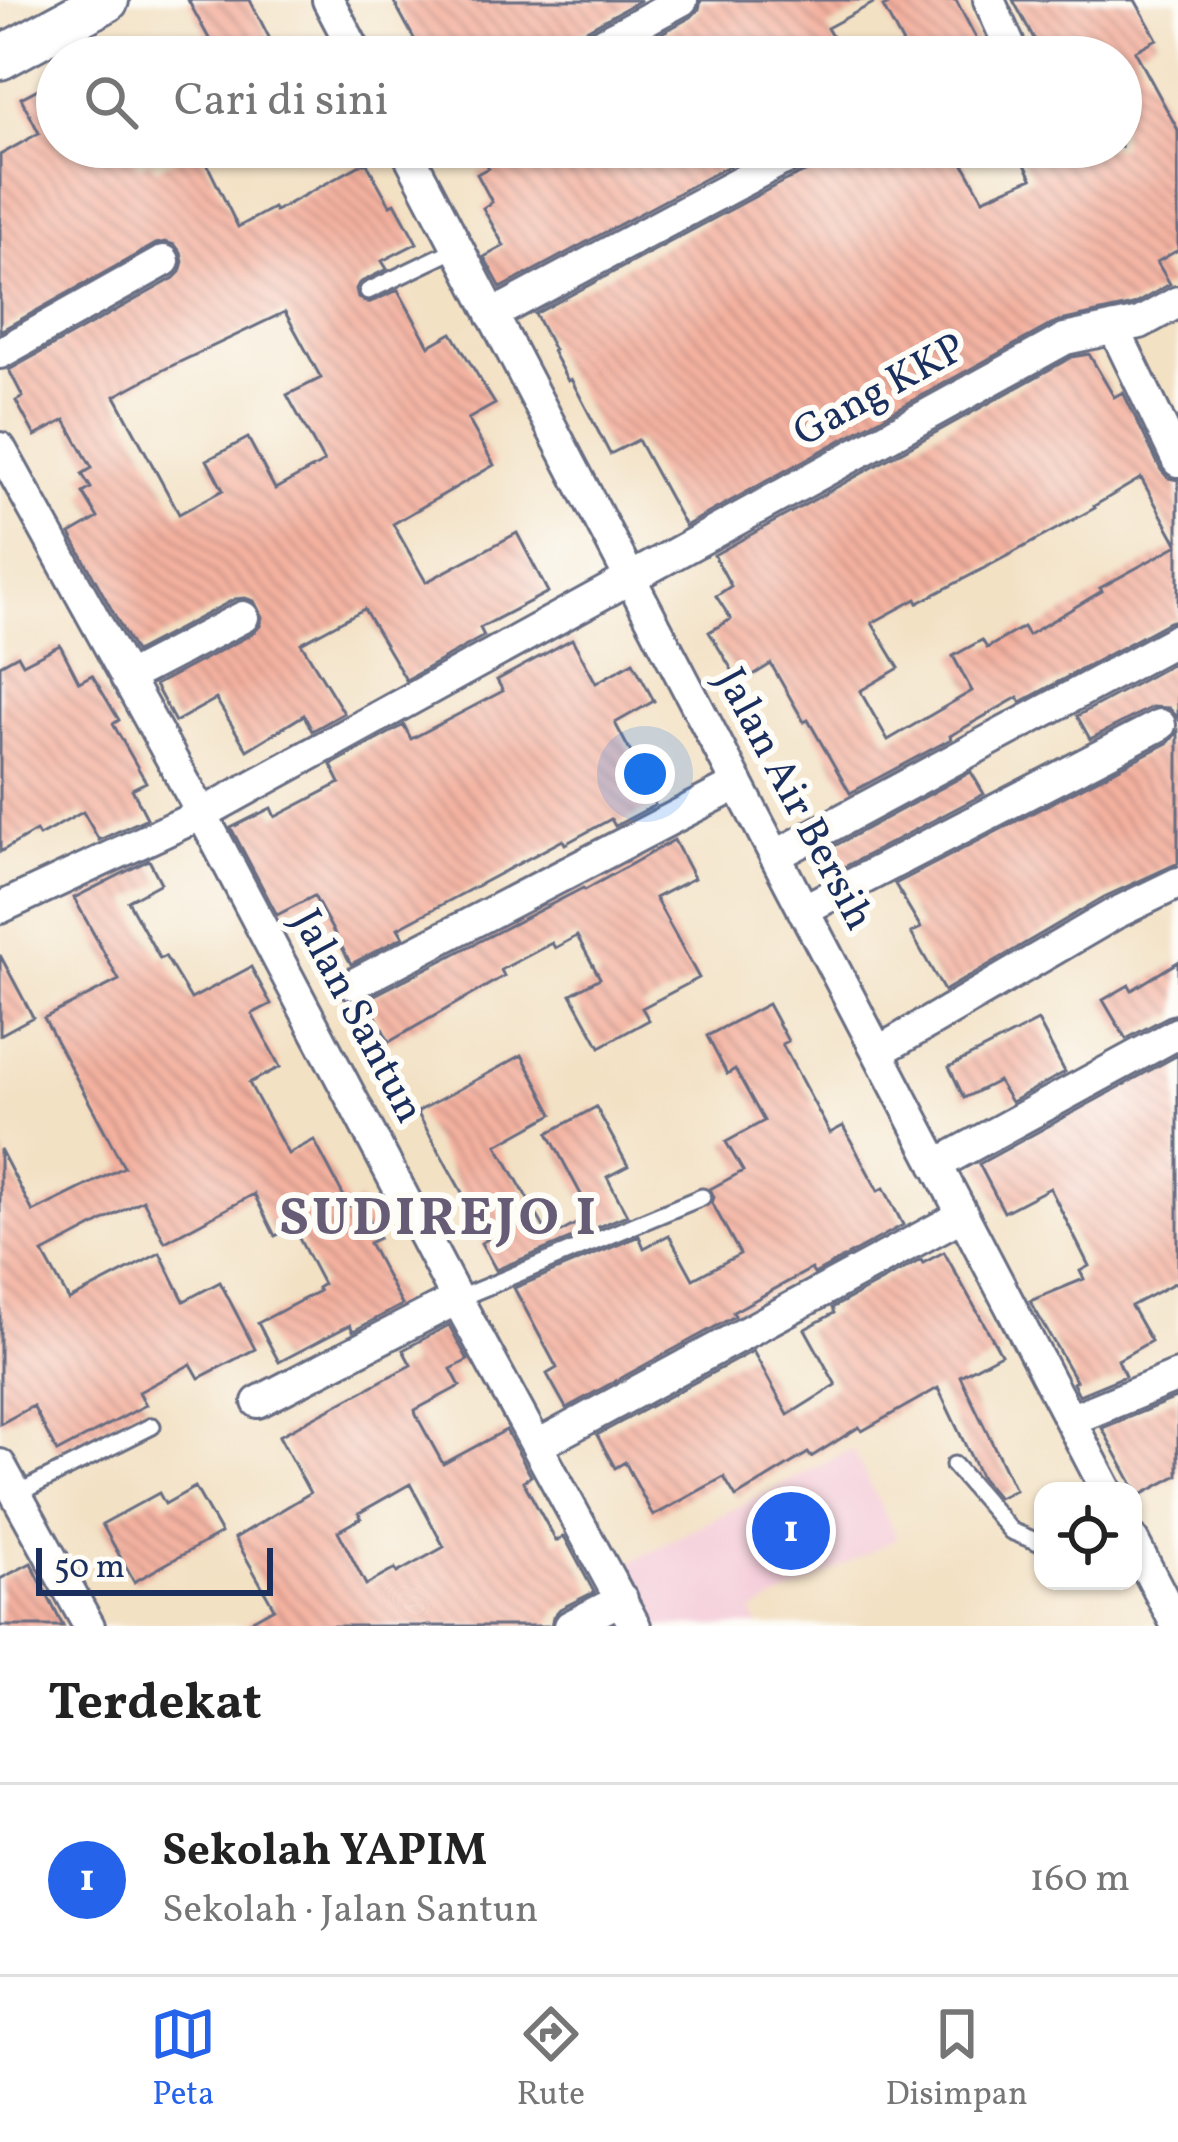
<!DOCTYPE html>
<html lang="id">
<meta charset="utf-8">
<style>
body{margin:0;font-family:Vollkorn,serif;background:#f2f2f2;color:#222}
.controls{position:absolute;right:36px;bottom:36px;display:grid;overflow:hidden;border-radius:24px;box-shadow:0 3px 9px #0004}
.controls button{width:108px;height:108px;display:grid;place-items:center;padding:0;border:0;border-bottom:3px solid #e0e0e0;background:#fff;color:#222;font:60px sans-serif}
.scale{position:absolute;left:36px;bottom:30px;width:237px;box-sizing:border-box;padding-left:12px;border:6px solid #1b2f5e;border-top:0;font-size:33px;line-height:42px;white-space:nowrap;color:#1b2f5e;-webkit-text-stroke:9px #fdfcf7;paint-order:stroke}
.you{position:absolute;left:645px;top:774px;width:42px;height:42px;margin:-30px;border:9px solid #fff;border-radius:50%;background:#1a73e8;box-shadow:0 0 0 18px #1a73e833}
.badge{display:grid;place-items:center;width:78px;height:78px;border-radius:50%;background:#2563eb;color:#fff;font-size:39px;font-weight:700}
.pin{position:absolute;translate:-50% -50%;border:6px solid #fff;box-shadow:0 3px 12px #0006}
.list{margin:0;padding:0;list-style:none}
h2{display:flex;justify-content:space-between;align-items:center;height:156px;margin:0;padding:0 48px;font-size:51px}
h2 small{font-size:39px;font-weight:400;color:#767676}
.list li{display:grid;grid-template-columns:78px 1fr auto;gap:36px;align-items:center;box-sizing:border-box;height:192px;padding:0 48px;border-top:3px solid #e0e0e0}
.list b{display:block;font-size:45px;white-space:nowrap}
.list p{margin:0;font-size:39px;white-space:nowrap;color:#767676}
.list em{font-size:39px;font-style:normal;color:#767676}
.icon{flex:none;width:66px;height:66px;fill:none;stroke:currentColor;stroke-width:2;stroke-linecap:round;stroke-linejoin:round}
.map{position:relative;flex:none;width:1178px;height:1626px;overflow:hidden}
.search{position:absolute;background:#fff;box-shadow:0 3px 9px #0004;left:36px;right:36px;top:36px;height:132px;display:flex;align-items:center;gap:30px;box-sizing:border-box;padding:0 42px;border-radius:66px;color:#767676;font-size:45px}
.sheet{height:348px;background:#fff}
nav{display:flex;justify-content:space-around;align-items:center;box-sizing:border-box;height:168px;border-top:3px solid #e0e0e0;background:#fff;font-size:33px;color:#767676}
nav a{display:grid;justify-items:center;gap:6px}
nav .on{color:#2563eb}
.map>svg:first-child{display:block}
.built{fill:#f5cfdb}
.building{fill:url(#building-back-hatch);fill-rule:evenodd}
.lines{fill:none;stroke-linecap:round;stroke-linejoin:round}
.service-casing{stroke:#676d82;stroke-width:21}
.minor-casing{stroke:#676d82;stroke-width:36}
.secondary-casing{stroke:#676d82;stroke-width:48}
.service{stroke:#fff;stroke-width:15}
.minor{stroke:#fff;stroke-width:30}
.secondary{stroke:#fff;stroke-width:42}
.labels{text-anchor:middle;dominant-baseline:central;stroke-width:12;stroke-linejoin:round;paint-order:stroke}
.street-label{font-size:42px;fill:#1b2f5e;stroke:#fdfcf7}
.district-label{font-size:54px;font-weight:bold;letter-spacing:3px;fill:#675c75;stroke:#fdfcf7}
</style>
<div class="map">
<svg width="1178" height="1626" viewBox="0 0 1178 1626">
<defs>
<pattern id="building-back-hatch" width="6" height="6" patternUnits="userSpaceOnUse" patternTransform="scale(3)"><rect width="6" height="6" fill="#f4b19f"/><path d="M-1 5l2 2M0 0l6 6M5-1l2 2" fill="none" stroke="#c59085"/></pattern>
</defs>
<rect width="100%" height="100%" fill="#fdfcf7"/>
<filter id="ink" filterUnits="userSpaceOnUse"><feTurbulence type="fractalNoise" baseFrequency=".00833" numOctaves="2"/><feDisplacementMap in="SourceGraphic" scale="24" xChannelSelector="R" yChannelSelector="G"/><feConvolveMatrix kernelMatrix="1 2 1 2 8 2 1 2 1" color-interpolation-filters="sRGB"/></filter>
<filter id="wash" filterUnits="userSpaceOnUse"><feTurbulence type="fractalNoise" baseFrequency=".004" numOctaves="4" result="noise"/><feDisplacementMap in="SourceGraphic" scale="48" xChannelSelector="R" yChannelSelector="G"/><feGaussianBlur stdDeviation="2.7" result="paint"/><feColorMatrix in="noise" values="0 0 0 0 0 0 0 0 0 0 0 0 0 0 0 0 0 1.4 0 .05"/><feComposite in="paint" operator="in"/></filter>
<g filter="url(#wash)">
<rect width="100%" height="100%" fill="#f3e1c4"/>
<path class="built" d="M852,1449l45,89 -145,74 6,14h-110l-30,-58z"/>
<g id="blocks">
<path class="building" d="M188,0h62l25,49 -16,8h-40z
M393,0h248l-73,40 -8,8 -2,9h-134z
M701,0h178l-52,28 17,29h-226l73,-40 8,-8z
M897,0h59l30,57h-76l-27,-50z
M1013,0h122l22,39 -22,12 43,79v120l-21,12 13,22 -37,21 -77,17 -371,204 -47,-86 -28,14 -39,-75 -3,2 -16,-30 2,-1 -19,-36 251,-134 35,-15 9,-7 3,-11h121l29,52 49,-21 -16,-31h105v-90h-77z
M57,79v68h71l11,20 12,-7 5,9 43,-21 39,79 35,-19 2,3 91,-49 24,43 5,-2 22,40 -35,18 5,8 -28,14 -3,6 2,8 10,6 30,-13 31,56 23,-13 43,71 -27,15 26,46 -101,59 33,58 91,-49 31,59 -68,36 4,8 -78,44 -42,-71 -63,34 43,70 -32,18 -8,-16 -57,35 -31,-51 -41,23 -20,-37 97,-51 8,-8 2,-9 -8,-16 -9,-3 -10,1 -100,53 -65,-118 28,-16 -15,-25 8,-5 -9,-14 10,-6 -27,-48 -30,16 -19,-35 7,-4 -14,-27 165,-92 6,-6 3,-10 -2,-9 -6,-8 -10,-3 -9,2 -156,87v-176l39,-22 -18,-35zM285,312l36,66 -34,17 37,67 -49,27 -27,-51 -41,22 16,30 -44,24 -64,-118 48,-26z
M476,147h254l8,14 -237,127 -17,-31 20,-11 -21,-38 9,-6 -15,-28 11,-6z
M1089,354l25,43 9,-5 38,78 7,8 10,2v140l-9,2 -148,80 -3,-5 -68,39 1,3 -101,54 -42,-73 -4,2 -33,-58 -31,19 -31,-51 22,-13 -15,-23 15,-10 -17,-31 358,-198zM1141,478l37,67 -78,43 2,3 -74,44 -5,-8 -36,21 -5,-8 -29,16 19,35 -84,49 -28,-49 39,-23 -27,-45 44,-24 2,4 91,-48 86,-47 -1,-2z
M572,639l24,44 37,-21 21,39 -39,22 39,73 -3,2 4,7 -40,21 -4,-7 -46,25 -2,-4 -165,88 5,9 -52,27 -37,-68 -37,19 -46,-87 40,-20 4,9 65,-34 -9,-18 73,-40 7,14 92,-48 -6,-11z
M60,645l19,37 13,-7 27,45 -6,4 33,58 -14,7 15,29 -48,22 -16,-28 -44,24 -3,-5 -36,21v-187l18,-10 5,9z
M1178,661v57l-9,-10 -17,-1 -62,32 -13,-23z
M1178,731v132l-74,34 -160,94 -33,-58 10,-5 -26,-44 274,-142z
M971,772l13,22 -159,83 -11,-20z
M674,840l20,38 -39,20 44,80 -57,30 7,12 -49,27 -29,-53 29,-16 -23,-42 -22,12 -3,-5 -51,27 3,6 -115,66 -22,-43 216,-111 2,2z
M149,860l12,23 -33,18 32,58 5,-3 26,43 60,-32 20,37 -19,10 28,53 -31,16 39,71 26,-14 35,66 10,-5 20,37 -10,5 33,62 -49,26 -3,-6 -71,37 -21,-39 61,-32 -2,-3 6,-4 -30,-57 -18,9 -21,-42 -89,48 -22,-42 -100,53 26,47 91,-47 24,48 36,-19 35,67 -56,29 -8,-14 -52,28 7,13 -89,47 -24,-46 -33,18v-275l33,63 91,-45 -80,-149 75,-38 -45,-82z
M0,955l33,62 -33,18z
M1178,962v52l-9,2 -43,23 -23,-39 26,-15 3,5z
M768,1004l20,37 -6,3 48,89 13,-7 35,65 6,-3 19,37 -89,49 -3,-5 -78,43 2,4 -169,92 -19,-34 10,-6 -43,-80 125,-52 5,12 25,-13 24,44 47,-25 -28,-51 2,-6 -4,-8 33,-18 -17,-29 38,-21 -29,-52 -8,5 -20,-38z
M1038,1021l27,51 -54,30 -13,-21 -34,17 -15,-31z
M522,1055l31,59 -56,31 53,93 42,-23 -44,-82 48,-26 32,59 -21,11 20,38 -131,55 -15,-27 7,-4 -71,-127z
M1178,1055v226l-47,25 20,35 -33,19 7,16 -46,19 -6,-12 3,-2 -46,-80 54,-22 -4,-8 9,-5 -39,-78 -46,24 -25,-48z
M944,1252l57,102 -41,22 55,114 -17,8 -17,-20 -43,-90 -76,43 -3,-4 -48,30 -3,-4 -72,44 -12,-20 -71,39 -28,-54 -10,6 -18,-33 156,-84 35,64 48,-30 -31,-56 29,-16 -2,-5 89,-48 2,3z
M449,1325l19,35 -17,9 9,17 -45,24 1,5 27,49 63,-34 25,46 -8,5 33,60 8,-5 30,56 -34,17 -7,8 -2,9h-309l32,-18 -39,-70 75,-45 -31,-57 132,-71 -8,-15zM410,1484l34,63 -47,26 -2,-4 -29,16 -28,-54 23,-13 -2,-5z
M1178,1397v78l-39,21 -37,-68z
M195,1487l26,46 -87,49 -32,-58 57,-31 6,11z
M31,1563l32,63h-63v-47z"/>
</g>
</g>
<g filter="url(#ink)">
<use href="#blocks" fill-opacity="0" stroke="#676d82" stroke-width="3"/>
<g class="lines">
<defs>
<path id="service" d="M368,291l90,-43
M457,1299l245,-102
M954,1465l57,66 32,13
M16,1494l136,-68"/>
<path id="minor" d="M328,0l30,57
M989,0l25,56
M577,57l105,-57
M405,147l702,1344
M492,315l286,-153 36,-15
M1114,328l64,133
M0,353l164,-92
M0,448l202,366 255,485 178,327
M126,678l117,-61
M775,856l403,-217
M0,908l202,-94 863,-475 75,-16 38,-21
M803,910l357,-185
M354,984l384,-200
M878,1052l236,-138 64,-31
M936,1165l242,-132
M258,1402l199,-103
M1070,1420l108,-44
M538,1445l425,-230
M0,1465l89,161
M1133,1541l44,85
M570,1626l52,-27"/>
<path id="secondary" d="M0,58l107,-58"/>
</defs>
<use href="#service" class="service-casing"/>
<use href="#minor" class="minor-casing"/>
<use href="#secondary" class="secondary-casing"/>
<use href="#service" class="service"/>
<use href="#minor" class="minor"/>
<use href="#secondary" class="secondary"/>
</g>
</g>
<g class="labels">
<g class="street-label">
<text transform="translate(880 392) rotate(-29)">Gang KKP</text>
<text transform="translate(793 800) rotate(62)">Jalan Air Bersih</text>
<text transform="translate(356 1017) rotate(62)">Jalan Santun</text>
</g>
<g class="district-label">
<text x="439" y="1220">SUDIREJO I</text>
</g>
</g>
</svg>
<div class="controls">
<button><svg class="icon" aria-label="locate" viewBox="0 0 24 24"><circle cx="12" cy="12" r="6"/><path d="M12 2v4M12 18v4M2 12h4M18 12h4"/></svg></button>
</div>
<div class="scale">50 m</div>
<div class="you"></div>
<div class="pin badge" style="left:791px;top:1531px">1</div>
<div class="search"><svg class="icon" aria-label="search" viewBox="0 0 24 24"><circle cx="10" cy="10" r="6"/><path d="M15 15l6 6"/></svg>Cari di sini</div>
</div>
<section class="sheet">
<h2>Terdekat<small></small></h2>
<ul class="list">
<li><span class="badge">1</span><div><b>Sekolah YAPIM</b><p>Sekolah · Jalan Santun</p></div><em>160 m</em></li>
</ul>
</section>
<nav>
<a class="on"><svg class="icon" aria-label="map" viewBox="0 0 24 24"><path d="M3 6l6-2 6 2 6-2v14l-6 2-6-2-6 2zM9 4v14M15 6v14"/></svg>Peta</a>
<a><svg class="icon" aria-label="directions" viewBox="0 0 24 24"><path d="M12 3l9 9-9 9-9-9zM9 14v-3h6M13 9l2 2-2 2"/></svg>Rute</a>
<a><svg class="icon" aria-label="saved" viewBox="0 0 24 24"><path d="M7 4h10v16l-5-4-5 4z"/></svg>Disimpan</a>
</nav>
